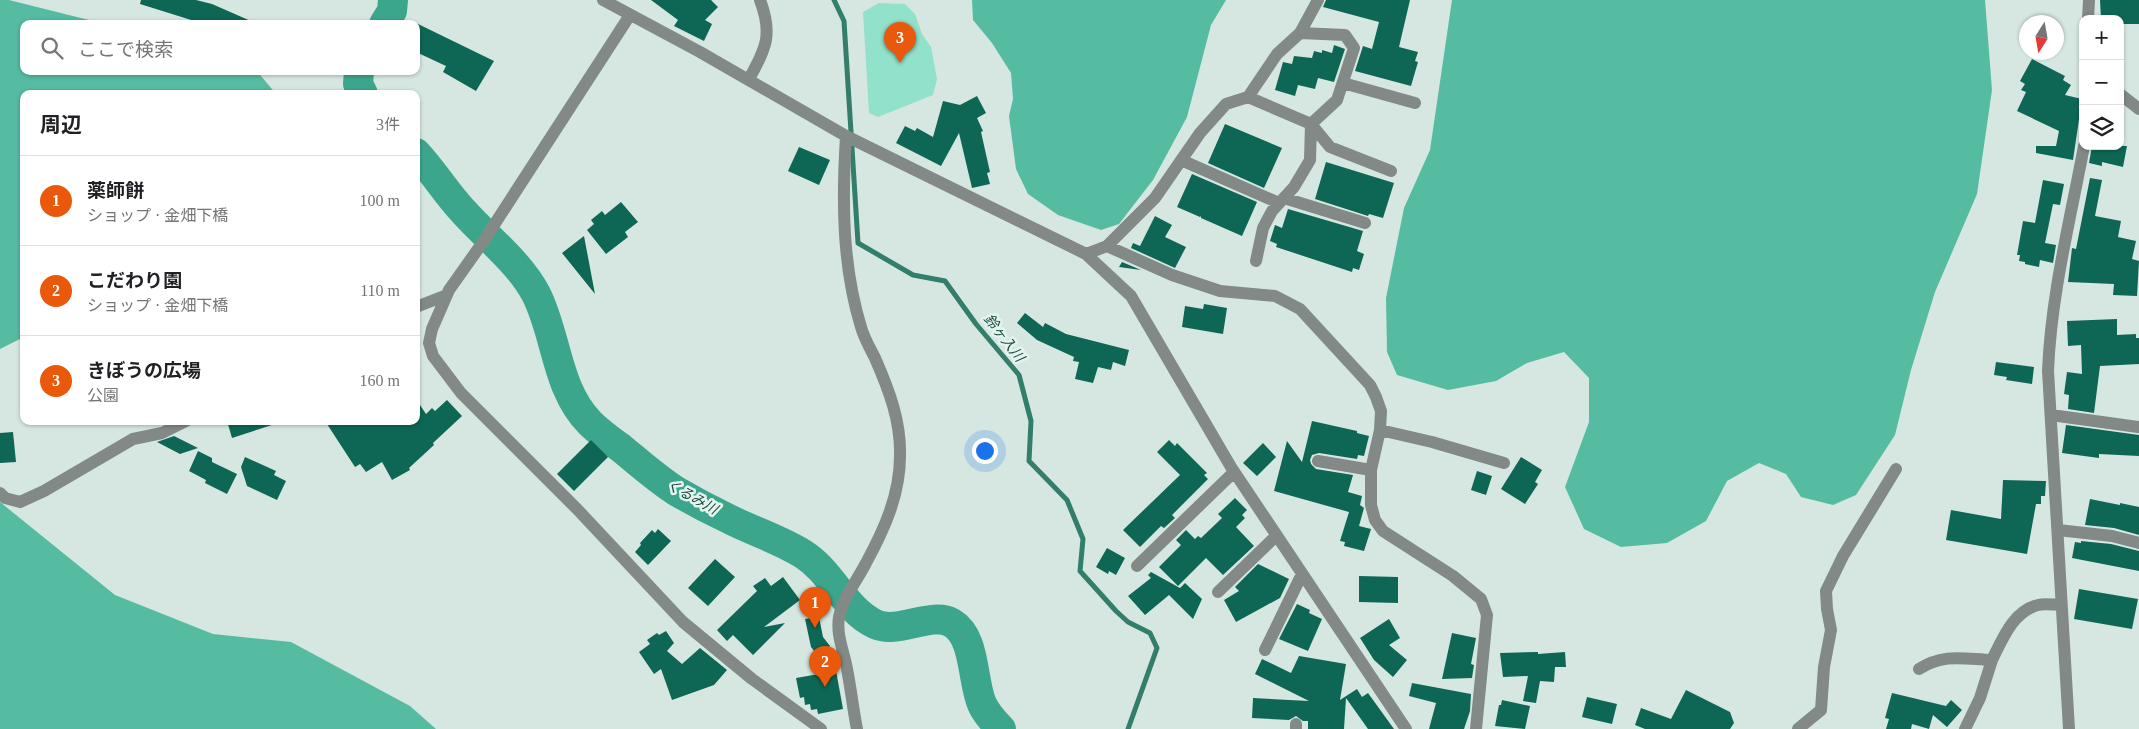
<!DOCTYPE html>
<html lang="ja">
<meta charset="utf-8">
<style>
body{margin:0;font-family:"Times New Roman","Noto Sans JP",serif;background:#f2f2f2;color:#202124}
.controls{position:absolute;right:15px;top:15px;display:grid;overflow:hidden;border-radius:10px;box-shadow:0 1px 4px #0004}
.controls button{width:45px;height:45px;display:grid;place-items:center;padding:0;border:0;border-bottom:1px solid #e0e0e0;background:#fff;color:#202124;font:25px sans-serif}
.compass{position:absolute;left:2019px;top:15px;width:45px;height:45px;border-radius:50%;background:#fff;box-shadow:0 1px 4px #0004;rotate:191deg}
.you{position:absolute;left:984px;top:450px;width:18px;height:18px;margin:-12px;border:4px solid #fff;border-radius:50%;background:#1a73e8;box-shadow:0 0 0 8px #1a73e833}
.badge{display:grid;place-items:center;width:32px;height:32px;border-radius:50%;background:#ea580c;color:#fff;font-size:16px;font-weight:700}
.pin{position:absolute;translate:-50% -41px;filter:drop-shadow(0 1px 2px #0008)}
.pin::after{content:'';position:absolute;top:26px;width:18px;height:15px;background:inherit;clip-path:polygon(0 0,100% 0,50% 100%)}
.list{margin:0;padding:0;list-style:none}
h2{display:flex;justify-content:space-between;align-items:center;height:65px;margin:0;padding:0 20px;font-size:21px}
h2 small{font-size:16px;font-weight:400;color:#757577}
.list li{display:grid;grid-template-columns:32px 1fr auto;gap:15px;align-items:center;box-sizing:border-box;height:90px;padding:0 20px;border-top:1px solid #e0e0e0}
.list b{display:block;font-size:19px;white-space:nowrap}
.list p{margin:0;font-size:16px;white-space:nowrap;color:#757577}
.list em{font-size:16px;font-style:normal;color:#757577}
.icon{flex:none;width:28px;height:28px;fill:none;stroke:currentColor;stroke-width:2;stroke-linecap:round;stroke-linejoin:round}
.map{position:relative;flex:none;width:2139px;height:729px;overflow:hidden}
.search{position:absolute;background:#fff;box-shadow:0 1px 4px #0004;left:20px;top:20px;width:400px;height:55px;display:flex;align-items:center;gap:12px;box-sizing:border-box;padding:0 18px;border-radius:10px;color:#757577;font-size:19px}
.panel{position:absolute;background:#fff;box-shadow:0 1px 4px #0004;left:20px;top:90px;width:400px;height:335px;border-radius:10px}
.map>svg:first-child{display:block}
.green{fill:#92e1ca}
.forest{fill:#55bca1}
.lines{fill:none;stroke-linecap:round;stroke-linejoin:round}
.stream{stroke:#327e6b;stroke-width:5}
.river{stroke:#3ca68c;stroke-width:30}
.building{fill:#0e6754}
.minor{stroke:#828987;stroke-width:12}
.labels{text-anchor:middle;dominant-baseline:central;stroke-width:5;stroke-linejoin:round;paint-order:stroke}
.water-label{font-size:14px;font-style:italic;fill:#1b483c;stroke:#e3f4ee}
</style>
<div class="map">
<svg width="2139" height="729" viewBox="0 0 2139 729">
<rect width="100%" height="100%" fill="#d6e7e1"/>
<path class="green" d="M879,3l26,1 10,10 7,20 9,13 6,32 -4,16 -55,22 -9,-4 -6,-101z"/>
<path class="forest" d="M0,0h9l96,24h-81v47h233l19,23h-252v243l-24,12z
M972,0h254l-15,25 -24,92 -34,63 -34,44 -18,6 -43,-15 -30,-21 -12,-25 -7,-53 4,-17 -2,-26 -19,-30 -19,-23z
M1452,0h533l7,90 -15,104 -42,98 -24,78 -16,65 -39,60 -23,10 -32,-8 -15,-23 -27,-11 -32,18 -21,40 -39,22 -46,4 -37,-18 -19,-42 24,-65v-44l-25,-26 -37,11 -31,18 -48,9 -51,-15 -10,-23 -1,-54 18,-90 26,-58z
M0,502l115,93 98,39 78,8 119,64 26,23h-436z"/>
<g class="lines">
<path class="stream" d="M834,0l10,21 14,222 55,32 32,6 31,43 43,51 12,46 -2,40 38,39 16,39 -3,32 36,40 12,11 22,11 7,15 -29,81"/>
<path class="river" d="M384,24l8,-13 1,-11
M359,71l-1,13 5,10
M416,153c17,18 30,40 47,58 24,27 56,51 73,83 21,41 20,95 54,129 9,9 20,17 31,25 17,14 36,31 55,43 17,10 34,19 51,27 25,13 52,21 76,36 29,18 41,55 72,70 23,11 56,-13 77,-1 24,14 20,59 30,81 4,9 12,18 19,25"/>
</g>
<path class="building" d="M141,0h55l16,4 46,20h-54l-64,-20z
M651,0h60l7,7 -13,13 7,4 -8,17 -30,-15 4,-6z
M1326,0h84l-11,47 19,5 -3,9 3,1 -7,24 -56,-15 8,-25 9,3 7,-27 -56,-15z
M2100,0h39v24h-19v-5h-19z
M416,23l78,38 -18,30 -33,-19 3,-6 -30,-14z
M1334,45l11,4 -11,33 -16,-4 -3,11 -17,-4 -3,11 -20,-6 8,-28 9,2 2,-8 18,2 2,-7 8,2v-3l10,3z
M2032,59l33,17 -2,4 8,5 -6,10 17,4 -9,61 -37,-7v-7h20l3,-15 -42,-20 9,-19 -5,-2 4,-6 -5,-3z
M977,96l9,17 -9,5 6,13 -2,1 9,40 -3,1 3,11 -18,4 -13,-55 -18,33 -45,-23 9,-17 10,5 2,-3 16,9 10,-36 17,4z
M1225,124l57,24 -18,40 -56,-25z
M2092,146h35l-4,21 -21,-5v4l-13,-3z
M799,147l31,13 -11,25 -31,-14z
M1326,162l68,21 -11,35 -14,-4 -1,2 -53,-17z
M1192,174l65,28 -15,34 -41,-18v-2l-1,1 -23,-10z
M2090,178l12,2 -7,36 26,5 -3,16 18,4 -4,18 7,2 -2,35 -24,-1 1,-11 -46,-2 4,-34 4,1z
M2043,180l21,4 -4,21 -7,-1 -8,39 11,2 -3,18 -13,-3 -1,7 -14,-3v-2l-6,-1 1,-6h-3l6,-34 12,2z
M621,202l17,20 -13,10 3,5 -22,17 -19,-24 7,-6 -3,-4 11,-9 3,4z
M1288,209l75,22 -6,20 7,3 -5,16 -6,-2 -1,4 -76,-25 1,-3 -7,-3 5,-16 7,3z
M1155,216l17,9 -7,12 21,10 -11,21 -44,-20 2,-5 7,3z
M584,236l11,58 -33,-41z
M1122,262l19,8 -22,-3z
M1204,304l23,4 -4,26 -41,-7 3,-21 18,3z
M1025,313l18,14 2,-4 21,11 63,16 -4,16 -12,-4 -2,8 -13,-3 -5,16 -18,-4 4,-17 -6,-1 1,-4 -37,-17 -20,-17z
M2117,319v16l19,-1v4h3v26l-39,2 -6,47 -26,-4 1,-14 -5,-1 3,-22 15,2 -1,-29 -13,1 -1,-25z
M1996,362l38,5 -2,17 -26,-4 1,-3 -13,-2z
M416,399l10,15 6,-6 3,3 12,-11 15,16 -29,27 1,2 -25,23 1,2 -18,10 -10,-18 -16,10 -6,-8 -5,3 -30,-46h91z
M227,421h48v3l-43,14z
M1312,421l45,10v2l12,3 -5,20 -6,-1 -1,4 -38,-6 -7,2 -2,5 1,4 5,5 37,6 -5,17 14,4 -2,9 4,3 -5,18 12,3 -7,22 -20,-5 1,-4 -5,-1 9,-29 -75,-21 13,-50 15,21z
M2066,425l73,10v21l-40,-2v4l-37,-5z
M13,432l3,30 -16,1v-30z
M174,436l24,12 -18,6 -23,-12z
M591,440l17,17 -34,34 -17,-17z
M1169,440l6,6 2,-3 30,30 -3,2 4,4 -36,36 3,3 -11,10 -3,-2 -21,21 -17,-17 57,-55 -23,-23z
M1263,443l13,14 -19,19 -14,-13z
M198,451l14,7v4l25,12 -10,20 -22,-11 1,-3 -17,-9z
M245,457l31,14 -2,4 12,6 -9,19 -30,-14 -6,-19z
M1521,457l21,13 -7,12 3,2 -13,20 -24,-15z
M1477,471l15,5 -6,19 -15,-5z
M2003,480l43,1 -1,15h-4v8h-5l-9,50 -81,-14 5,-30 50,9z
M1235,498l12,12 -5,5 3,3 -9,9 18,19 -31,29 -17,-17 -28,28 -19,-19 22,-22 -5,-5 10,-10 9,9 3,-3 3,2 21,-20 -4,-4z
M2090,499l30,6v-2l19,4v28l-25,-7 -29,-3z
M658,529l13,12 -23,24 -13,-13 6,-7 -1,-2 12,-13 3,3z
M2081,541l30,3 28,7v20l-67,-13 3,-16 6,1z
M1107,548l18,10 -9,17 -7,-4 -1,3 -12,-7z
M715,559l20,18 -27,29 -20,-18z
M1258,564l31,15 -9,19 -44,24 -12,-22 15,-9 -4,-4z
M1151,572l29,16 5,-5 17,16 -9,20 -24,-24 -24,20 -17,-19 23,-18 -3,-3z
M1359,576l39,1v26l-39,-1z
M783,577l17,23 -36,27 21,-4 -32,32 -20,-20 -6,6 -10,-11 40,-39 -4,-5 12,-8 6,8z
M2079,589l59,10 -6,30 -58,-10z
M1297,604l13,6 -1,3 13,6 -14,32 -29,-12z
M819,617l4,20 7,9 -2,2 5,6 10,55 -25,5 -1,-5 -6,1 -1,-6 -5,1 -1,-8 -4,1 -4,-20 23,-4 -4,-22 -4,-5 -6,-28z
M1389,619l11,19 -11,7 18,15 -14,17 -19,-17 -14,-22z
M666,631l8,12 -7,8 15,13 18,-16 27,22 -13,15 -42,15 -11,-31 -7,5 -15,-22 11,-8 -3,-4 10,-7 2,2z
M1452,633l24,5 -5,26 3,1 -2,13 -30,1z
M1538,652v2l27,-2 1,15h-11l-1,15 -14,-1 -4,22 -13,-2 5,-25 -25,1 -3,-24z
M1299,656l47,8 -6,36 17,-11 5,8 6,-4 26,36h-26l-22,-31 -2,31h-36v-8h-5l-7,-5 -7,4 -37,-2 1,-20 56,3 -54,-27 7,-15 29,14z
M1412,683l59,11 -1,17 -6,18h-35l7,-26 -27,-7z
M1686,690l44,22 4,11 -4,6h-85l-10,-4 6,-17 30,11z
M1892,693l54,13 5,-6 11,10 -15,17 -14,-12 -4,14 -17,-5 -1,5h-25l3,-10 -4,-1z
M1587,697l30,7 -5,20 -30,-7z
M1502,700l28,6 -5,23 -30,-3 4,-21h2z"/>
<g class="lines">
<path class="minor" d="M603,0l97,52 146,84 240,118 45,42 100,171 175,262
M630,15l-147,227 -34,48 -17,39 -3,14 4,13 28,37 116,116 106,113 69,57 69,50
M2088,19l1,-19
M749,79c17,-30 24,-45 11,-79
M1343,83l72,20
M2120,94l19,15
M1248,97l63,27 26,-24 17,-52 -9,-13 -45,-2
M1311,124l19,23 61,24
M846,136c-4,64 -4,129 15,191 3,11 9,21 14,31 14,32 26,63 25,98 0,39 -16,74 -34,107 -9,18 -23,34 -27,54 -3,18 5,35 8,52 4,20 6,40 10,60
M1181,160l98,43
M1284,198l81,25
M1107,246l48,-48 45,-65 26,-29 22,-7 29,-43 23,-21 18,-33
M1086,254l21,-8 65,29 48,16 55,5 25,13 70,76 6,12 5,14 -1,19 -9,40v35l4,15 8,11 70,45 28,23 6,16 -11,114
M1256,261l7,-33 9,-17 22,-24 16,-27 1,-36
M416,307l31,-12
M2051,415l87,12
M1380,430l52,12 72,21
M1318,461l53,9
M0,493l5,5 15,4 24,-11 89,-52 29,-6 24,-12
M2058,530l54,6 27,7
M1137,566l97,-94
M1218,592l58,-56
M1265,650l37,-76
M1919,669c25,-16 45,-10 73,-9 10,-20 21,-49 46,-55 7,-2 16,0 23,0
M1296,729v-5
M1798,729l23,-19 3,-43 7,-37 -4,-21 -1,-18 17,-35 53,-87
M1965,729l15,-31 12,-38
M2069,729l-21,-358c3,-76 22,-150 36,-225"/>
</g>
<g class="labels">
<g class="water-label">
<text transform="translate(1004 338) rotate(52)">鈴ヶ入川</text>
<text transform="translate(692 497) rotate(29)">くるみ川</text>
</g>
</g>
</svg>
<div class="controls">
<button>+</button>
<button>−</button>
<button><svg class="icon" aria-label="layers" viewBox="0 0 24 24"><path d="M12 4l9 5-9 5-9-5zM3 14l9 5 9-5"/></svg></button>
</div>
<svg class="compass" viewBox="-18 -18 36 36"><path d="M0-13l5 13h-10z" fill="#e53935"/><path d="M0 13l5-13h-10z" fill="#757577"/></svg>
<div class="you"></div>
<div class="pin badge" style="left:815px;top:628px">1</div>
<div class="pin badge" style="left:825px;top:687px">2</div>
<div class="pin badge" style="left:900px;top:63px">3</div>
<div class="search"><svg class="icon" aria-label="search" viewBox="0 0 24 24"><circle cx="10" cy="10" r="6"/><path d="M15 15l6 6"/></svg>ここで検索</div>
<section class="panel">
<h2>周辺<small>3件</small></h2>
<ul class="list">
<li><span class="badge">1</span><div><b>薬師餅</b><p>ショップ · 金畑下橋</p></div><em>100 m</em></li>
<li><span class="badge">2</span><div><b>こだわり園</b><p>ショップ · 金畑下橋</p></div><em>110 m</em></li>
<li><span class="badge">3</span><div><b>きぼうの広場</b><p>公園</p></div><em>160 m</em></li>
</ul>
</section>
</div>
